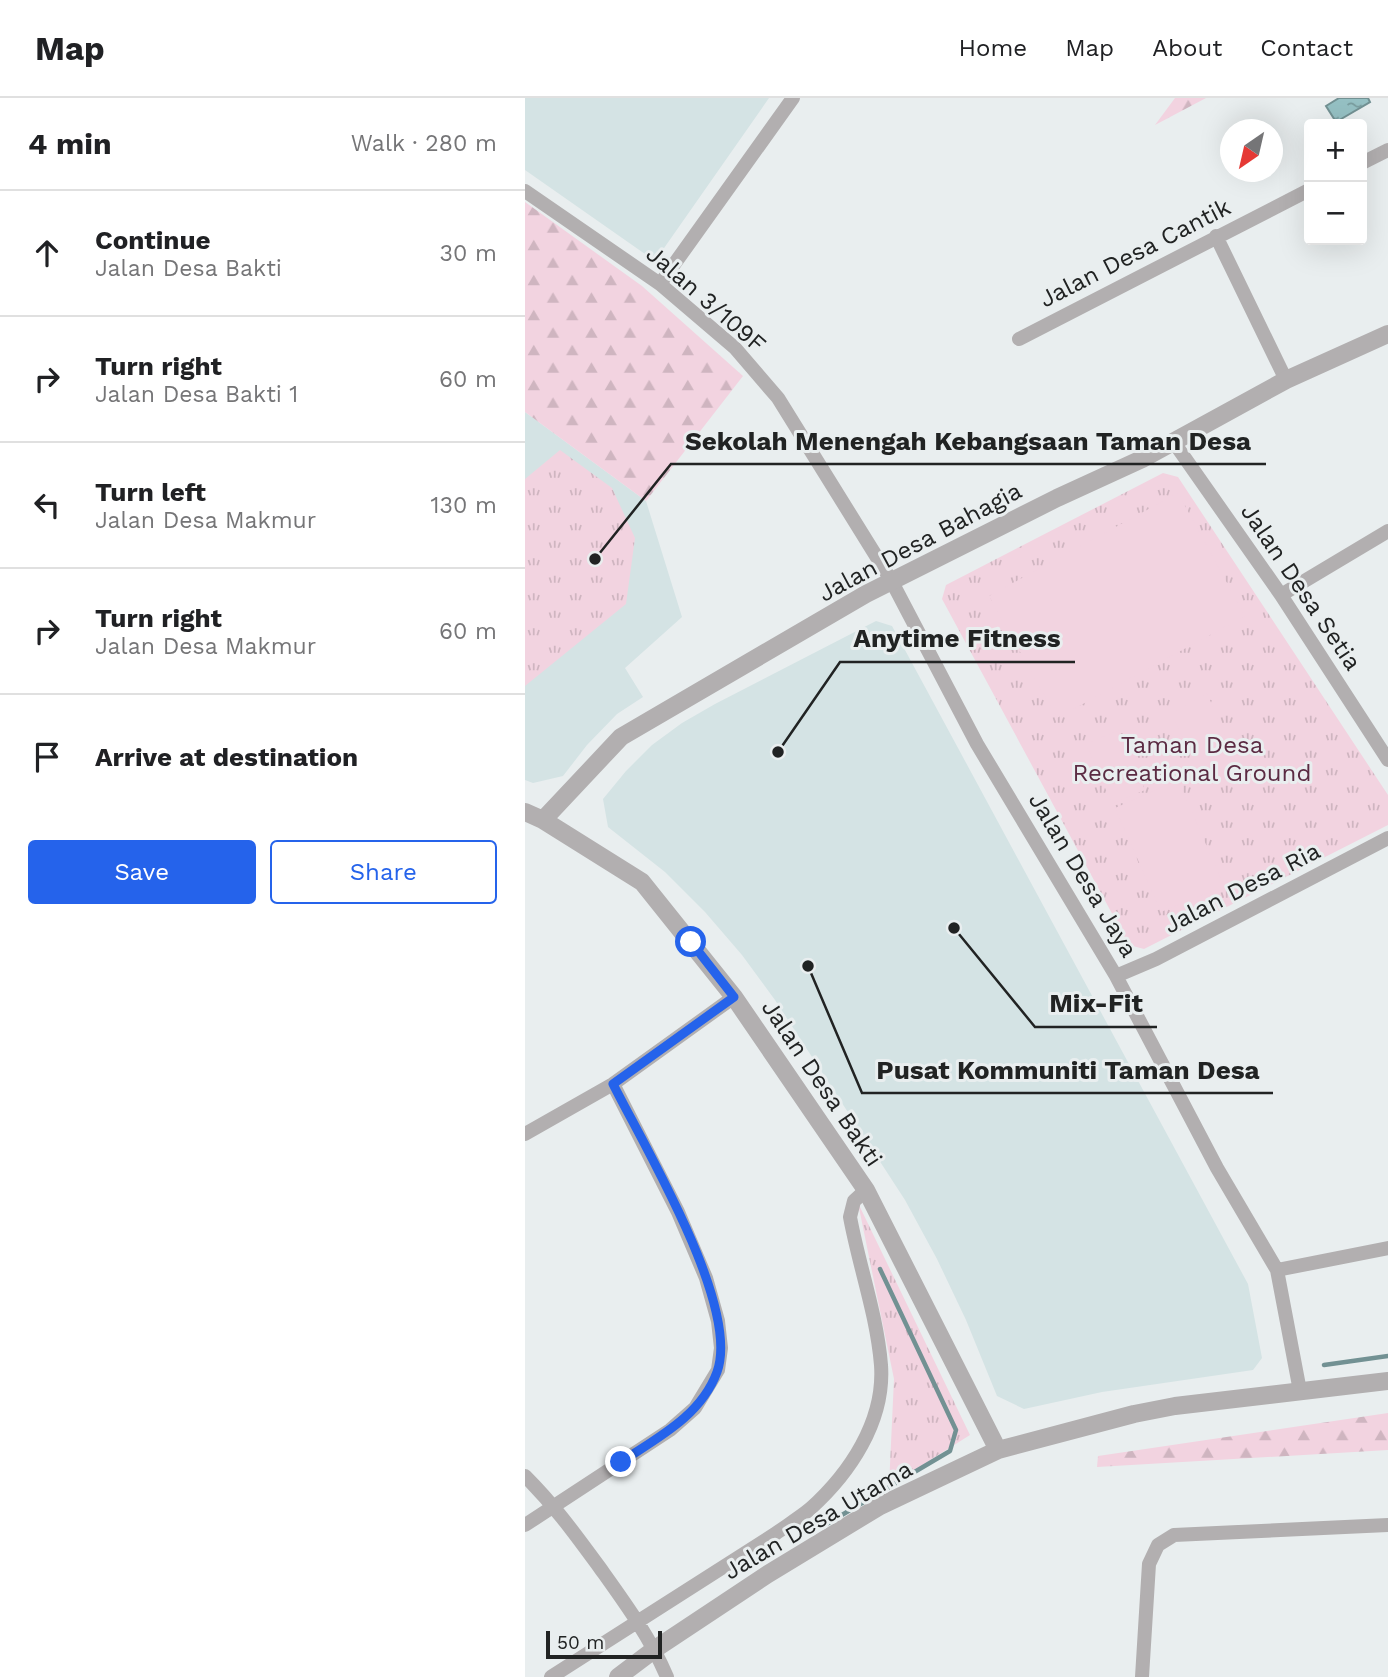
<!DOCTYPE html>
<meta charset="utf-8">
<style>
body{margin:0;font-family:"Work Sans",sans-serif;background:#f2f2f2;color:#202124}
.controls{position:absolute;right:21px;top:21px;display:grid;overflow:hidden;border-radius:7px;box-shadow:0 7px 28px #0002}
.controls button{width:63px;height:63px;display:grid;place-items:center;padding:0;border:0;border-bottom:2px solid #e0e0e0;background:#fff;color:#202124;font:35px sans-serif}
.compass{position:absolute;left:695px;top:21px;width:63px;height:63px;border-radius:50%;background:#fff;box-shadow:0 7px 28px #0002;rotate:214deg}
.scale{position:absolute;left:21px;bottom:18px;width:116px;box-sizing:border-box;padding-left:7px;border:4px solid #212323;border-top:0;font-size:19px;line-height:24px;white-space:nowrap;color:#212323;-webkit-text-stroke:5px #e9eeef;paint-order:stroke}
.stop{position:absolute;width:21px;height:21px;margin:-16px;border:5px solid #2563eb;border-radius:50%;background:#fff}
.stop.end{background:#2563eb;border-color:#fff;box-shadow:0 2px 7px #0008}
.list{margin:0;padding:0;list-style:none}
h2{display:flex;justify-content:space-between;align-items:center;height:91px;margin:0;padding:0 28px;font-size:30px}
h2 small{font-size:23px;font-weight:400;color:#757577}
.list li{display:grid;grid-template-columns:46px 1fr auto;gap:21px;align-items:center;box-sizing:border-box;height:126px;padding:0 28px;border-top:2px solid #e0e0e0}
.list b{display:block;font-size:26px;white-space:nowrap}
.list p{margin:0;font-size:23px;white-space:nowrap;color:#757577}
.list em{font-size:23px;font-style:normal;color:#757577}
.actions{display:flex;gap:14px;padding:21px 28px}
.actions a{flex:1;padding:16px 0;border:2px solid #2563eb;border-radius:7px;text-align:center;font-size:24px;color:#2563eb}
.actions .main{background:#2563eb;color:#fff}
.icon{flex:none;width:38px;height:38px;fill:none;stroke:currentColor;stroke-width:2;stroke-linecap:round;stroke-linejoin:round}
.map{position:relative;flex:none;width:863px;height:1579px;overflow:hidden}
header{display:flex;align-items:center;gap:42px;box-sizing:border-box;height:98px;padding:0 35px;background:#fff;border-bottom:2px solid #e0e0e0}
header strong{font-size:33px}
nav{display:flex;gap:38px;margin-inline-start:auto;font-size:24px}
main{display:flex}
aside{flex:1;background:#fff}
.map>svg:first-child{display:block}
.built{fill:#d4e3e4}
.grass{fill:url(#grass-tufts)}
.forest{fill:url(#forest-firs)}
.pitch{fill:#f2d3e0}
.water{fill:url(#water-ripples);stroke:#729193;stroke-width:2}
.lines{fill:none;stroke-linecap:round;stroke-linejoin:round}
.stream{stroke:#729193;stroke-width:4.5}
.minor{stroke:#b2afb0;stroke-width:14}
.tertiary{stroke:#b2afb0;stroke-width:18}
.route{stroke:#2563eb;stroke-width:9}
.labels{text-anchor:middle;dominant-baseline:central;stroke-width:6;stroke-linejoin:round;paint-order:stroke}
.street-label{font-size:24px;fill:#212323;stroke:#e9eeef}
.park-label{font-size:24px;fill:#5b2b43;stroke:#e9eeef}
.leader{fill:none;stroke:#212323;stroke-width:2.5}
.callout-dot{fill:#212323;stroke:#e9eeef;stroke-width:2.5}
.callout-label{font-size:26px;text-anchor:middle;font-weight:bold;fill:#212323;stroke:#e9eeef;stroke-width:6;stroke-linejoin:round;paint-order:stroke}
</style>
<header>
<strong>Map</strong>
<nav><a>Home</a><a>Map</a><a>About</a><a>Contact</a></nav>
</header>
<main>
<aside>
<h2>4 min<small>Walk · 280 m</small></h2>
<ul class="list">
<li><svg class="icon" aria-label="ahead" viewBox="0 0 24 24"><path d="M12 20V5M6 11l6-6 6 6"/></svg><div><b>Continue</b><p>Jalan Desa Bakti</p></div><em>30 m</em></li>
<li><svg class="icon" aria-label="right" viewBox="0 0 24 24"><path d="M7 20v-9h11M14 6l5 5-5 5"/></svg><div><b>Turn right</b><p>Jalan Desa Bakti 1</p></div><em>60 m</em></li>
<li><svg class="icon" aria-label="left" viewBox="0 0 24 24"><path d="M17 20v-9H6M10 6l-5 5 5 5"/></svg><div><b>Turn left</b><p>Jalan Desa Makmur</p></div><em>130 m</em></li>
<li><svg class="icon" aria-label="right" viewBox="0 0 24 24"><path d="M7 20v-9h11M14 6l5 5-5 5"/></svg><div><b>Turn right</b><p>Jalan Desa Makmur</p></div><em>60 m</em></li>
<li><svg class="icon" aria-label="arrive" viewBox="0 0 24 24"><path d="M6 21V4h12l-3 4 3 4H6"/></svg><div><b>Arrive at destination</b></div></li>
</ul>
<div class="actions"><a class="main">Save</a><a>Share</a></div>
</aside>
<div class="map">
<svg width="863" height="1579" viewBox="0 0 863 1579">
<defs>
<pattern id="grass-tufts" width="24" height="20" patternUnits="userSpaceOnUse" patternTransform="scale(1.75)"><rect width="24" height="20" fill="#f2d3e0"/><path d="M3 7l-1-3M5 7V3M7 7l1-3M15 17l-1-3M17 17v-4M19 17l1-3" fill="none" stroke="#cfb5c0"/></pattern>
<pattern id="forest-firs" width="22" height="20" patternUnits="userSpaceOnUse" patternTransform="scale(1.75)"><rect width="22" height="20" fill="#f2d3e0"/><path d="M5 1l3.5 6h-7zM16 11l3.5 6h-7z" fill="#cfb5c0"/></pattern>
<pattern id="water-ripples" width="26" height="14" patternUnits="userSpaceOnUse" patternTransform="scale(1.75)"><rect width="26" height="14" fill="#95c0c3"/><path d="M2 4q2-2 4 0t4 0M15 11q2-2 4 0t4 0" fill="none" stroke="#799c9e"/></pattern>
</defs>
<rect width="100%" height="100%" fill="#e9eeef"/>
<path class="built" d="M0,0h244l-114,163 -130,-91z
M0,314l121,89 36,116 -57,51 18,29 -26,17 -30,31 -24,31 -30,7 -8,-3z
M351,523l16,5 356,658 14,74 -9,12 -151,22 -78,17 -27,-13 -31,-76 -29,-61 -32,-59 -130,-200 -33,-45 -37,-43 -40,-40 -57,-45 -5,-28 23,-28 26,-26 30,-22 33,-19z"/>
<path class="grass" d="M35,352l52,38 23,50 -9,66 -101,82v-207z
M638,375l15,4 210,318v30l-244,124 -15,-4 -187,-346 4,-14z
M333,1105l112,232 -81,51 5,-107z"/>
<path class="forest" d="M650,0h31l-51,27z
M0,104l117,84 101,90 -97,125 -121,-89z
M863,1315v37l-291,17 1,-11z"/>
<path class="pitch" d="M653,395l67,123 -188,102 -68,-122z
M682,595l30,72 -34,15 -32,-67z
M594,632l26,60 -33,14 -26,-60z
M653,682l46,106 -63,26 -46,-104z"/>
<path class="water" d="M814,0h29l2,4 -34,20 -10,-16z"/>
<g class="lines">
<path class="stream" d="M799,1267l64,-9
M300,1427l125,-74 6,-21 -76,-161"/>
<path class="minor" d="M837,65l26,-13
M0,93l135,93 75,64 43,50 113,182 86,164 139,232 101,192 60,102 23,121
M691,138l70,144
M135,186l133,-186
M494,241l290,-149
M648,343l108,154 107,165
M756,497l107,-64
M591,878l40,-17 232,-121
M0,1036l88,-50 121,-87
M752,1172l111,-22
M0,1378c30,30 50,58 75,92 25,35 50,69 67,109
M0,1427l145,-95 25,-22 23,-38 3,-22 -3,-27 -12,-43 -28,-66 -65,-128
M26,1579l224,-143c11,-8 24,-16 35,-25 40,-36 75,-88 71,-144 -4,-50 -22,-99 -31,-148l4,-16 12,-11
M617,1579l7,-113 9,-19 16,-10 214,-10"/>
<path class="tertiary" d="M0,714l18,8 99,62 92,115 132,193 132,260
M18,722l78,-83 245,-143 191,-96 85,-39 144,-79 102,-46
M93,1579l37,-28 113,-75 112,-68 118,-56 136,-36 41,-8 213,-25"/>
</g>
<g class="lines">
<path class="route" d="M96,1364c36,-24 80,-46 96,-90 24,-65 -73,-226 -104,-288l121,-87 -43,-55"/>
</g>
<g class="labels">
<g class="street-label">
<text transform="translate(610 155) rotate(-27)">Jalan Desa Cantik</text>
<text transform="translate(181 201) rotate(41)">Jalan 3/109F</text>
<text transform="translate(395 444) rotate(-28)">Jalan Desa Bahagia</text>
<text transform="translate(776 489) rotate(56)">Jalan Desa Setia</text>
<text transform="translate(558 777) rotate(59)">Jalan Desa Jaya</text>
<text transform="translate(717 790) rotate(-27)">Jalan Desa Ria</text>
<text transform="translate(297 985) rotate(56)">Jalan Desa Bakti</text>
<text transform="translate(293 1422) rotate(-30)">Jalan Desa Utama</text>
</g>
<g class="park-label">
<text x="667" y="647">Taman Desa<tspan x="667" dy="28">Recreational Ground</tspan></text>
</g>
</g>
<path class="leader" d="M70 461L146 366H741M253 654L315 564H550M429 830L510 929H632M283 868L337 995H748"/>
<g class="callout-dot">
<circle cx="70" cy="461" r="7"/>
<circle cx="253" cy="654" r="7"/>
<circle cx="429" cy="830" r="7"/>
<circle cx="283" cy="868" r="7"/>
</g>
<g class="callout-label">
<text x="443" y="352">Sekolah Menengah Kebangsaan Taman Desa</text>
<text x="432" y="549">Anytime Fitness</text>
<text x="571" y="914">Mix-Fit</text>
<text x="543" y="981">Pusat Kommuniti Taman Desa</text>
</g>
</svg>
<div class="controls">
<button>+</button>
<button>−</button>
</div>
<svg class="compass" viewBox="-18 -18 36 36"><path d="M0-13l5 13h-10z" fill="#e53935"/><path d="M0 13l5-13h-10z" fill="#757577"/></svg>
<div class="scale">50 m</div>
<div class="stop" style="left:166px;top:844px"></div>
<div class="stop end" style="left:96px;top:1364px"></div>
</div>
</main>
